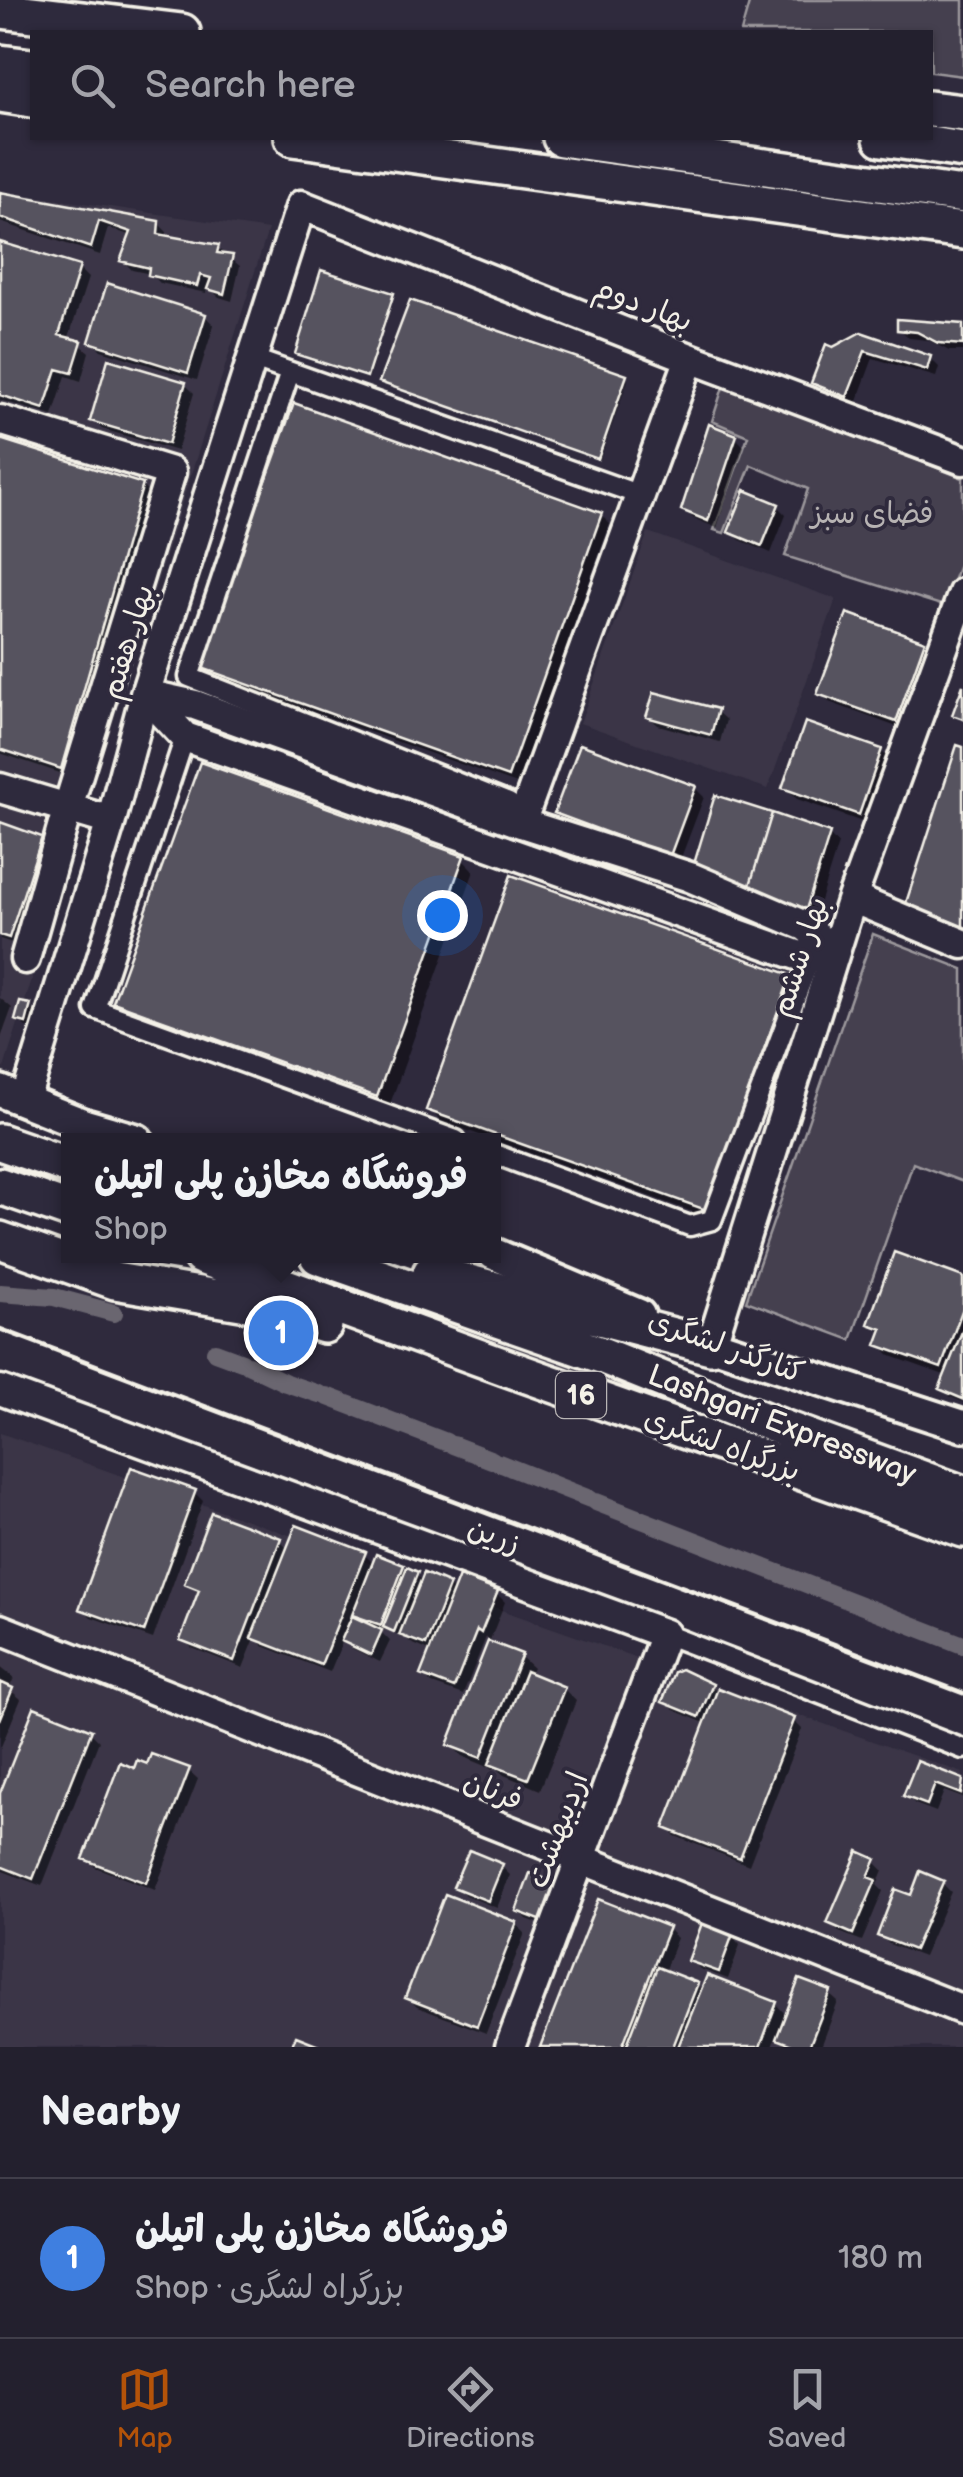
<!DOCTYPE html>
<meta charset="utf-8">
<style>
body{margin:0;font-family:"Balsamiq Sans","Playpen Sans Arabic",sans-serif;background:#2b2836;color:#f1f3f6}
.you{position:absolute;left:442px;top:915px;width:35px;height:35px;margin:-25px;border:8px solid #fff;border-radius:50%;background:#1a73e8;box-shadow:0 0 0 15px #1a73e833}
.badge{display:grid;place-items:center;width:65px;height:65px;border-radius:50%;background:#b45309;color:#fff;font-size:32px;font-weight:700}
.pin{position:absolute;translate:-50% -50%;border:5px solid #fff;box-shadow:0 2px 10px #0006}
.popup{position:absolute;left:61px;top:1133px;width:440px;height:130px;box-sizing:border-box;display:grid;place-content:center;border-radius:0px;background:#23202e;filter:drop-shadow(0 2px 8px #0005);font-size:32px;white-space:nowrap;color:#a3a3aa}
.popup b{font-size:38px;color:#f1f3f6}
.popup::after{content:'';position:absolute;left:50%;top:100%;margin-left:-20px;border:20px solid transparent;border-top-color:#23202e}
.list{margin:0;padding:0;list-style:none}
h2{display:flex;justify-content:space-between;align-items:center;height:130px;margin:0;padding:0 40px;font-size:42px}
h2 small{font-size:32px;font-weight:400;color:#a3a3aa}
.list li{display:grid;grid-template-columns:65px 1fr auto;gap:30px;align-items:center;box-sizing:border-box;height:160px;padding:0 40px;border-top:2px solid #403e4a}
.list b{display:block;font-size:38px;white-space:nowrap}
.list p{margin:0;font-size:32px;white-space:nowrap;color:#a3a3aa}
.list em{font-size:32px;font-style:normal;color:#a3a3aa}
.icon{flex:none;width:55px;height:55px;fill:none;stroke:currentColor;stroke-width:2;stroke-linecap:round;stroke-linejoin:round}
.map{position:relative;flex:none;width:963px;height:2047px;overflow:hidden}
.search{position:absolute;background:#23202e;box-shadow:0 2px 8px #0004;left:30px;right:30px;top:30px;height:110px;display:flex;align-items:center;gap:25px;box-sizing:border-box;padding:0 35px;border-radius:0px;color:#a3a3aa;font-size:38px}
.sheet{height:290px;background:#23202e}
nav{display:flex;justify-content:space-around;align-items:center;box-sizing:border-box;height:140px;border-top:2px solid #403e4a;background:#23202e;font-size:28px;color:#a3a3aa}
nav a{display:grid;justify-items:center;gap:5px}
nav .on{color:#b45309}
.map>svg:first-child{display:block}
.built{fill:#3b3647}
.green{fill:#454050;stroke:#9c989c;stroke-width:2.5}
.shadow{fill:#0007;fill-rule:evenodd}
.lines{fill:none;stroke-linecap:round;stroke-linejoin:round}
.canal{stroke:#6a6670;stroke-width:18}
.building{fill:#56525f;stroke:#f4f1e8;stroke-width:2.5}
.street-casing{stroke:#f4f1e8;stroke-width:25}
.secondary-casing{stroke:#f4f1e8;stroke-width:35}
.primary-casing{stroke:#f4f1e8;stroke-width:38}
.highway-casing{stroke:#f4f1e8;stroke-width:42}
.street{stroke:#2f2a3d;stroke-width:18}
.secondary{stroke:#2f2a3d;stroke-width:28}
.primary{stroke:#2f2a3d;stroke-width:30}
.highway{stroke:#2f2a3d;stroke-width:35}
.rail{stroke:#f4f1e8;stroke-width:5}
.labels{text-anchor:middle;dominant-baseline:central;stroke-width:8;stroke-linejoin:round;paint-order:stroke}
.shield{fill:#2f2a3d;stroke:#b9b5b5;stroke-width:2.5}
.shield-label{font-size:28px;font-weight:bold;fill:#f4f1e8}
.street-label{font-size:30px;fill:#f4f1e8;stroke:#2f2a3d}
.park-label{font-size:30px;fill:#b7b3b3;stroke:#2f2a3d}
</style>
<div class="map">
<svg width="963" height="2047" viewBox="0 0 963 2047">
<rect width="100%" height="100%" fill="#2f2a3d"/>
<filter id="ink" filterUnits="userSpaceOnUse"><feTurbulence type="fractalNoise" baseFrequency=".01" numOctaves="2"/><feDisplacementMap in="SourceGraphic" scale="20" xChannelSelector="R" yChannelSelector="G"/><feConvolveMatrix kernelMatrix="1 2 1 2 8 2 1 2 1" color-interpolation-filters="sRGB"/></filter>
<g filter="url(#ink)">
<path class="built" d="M0,191l268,39 -264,838 -4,-1z
M648,532l188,67 -68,190 -188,-66z
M0,1433l963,340v274h-963z"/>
<path class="green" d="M750,0h213v76l-32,-4 -1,-40h-189z
M724,384l239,94v76l-19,52 -159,-50 23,-67 -57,-24 -27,68 -10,-3 34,-94 -36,-15z
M873,934l90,35v213l-50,-19 -62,177 -105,-39z"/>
<path class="shadow" d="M0,195l158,28 9,9 -1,6 51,10 23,18 -8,35 -13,-4 -12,-11 -1,7 -46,-10 -9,-9 -19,-4 -9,-9 9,-25 -24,-8 -8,27 -100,-33z
M0,245l79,24 9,9 -20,62 12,4 9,8 -8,29 -15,-5 -13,40 -53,-16z
M393,295l-24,82 -69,-22z
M205,316l9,9 -17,55 -96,-30 -9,-9z
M963,327v24h-14l-21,-11 -19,-2 -9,-9z
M861,334l69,24 9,9 -3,10 -63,-19 -17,46 -33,-13 -9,-9 19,-32z
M626,378l2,2 -28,79 -216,-76z
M185,384l9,9 -17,58 -75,-22 -9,-9z
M735,437l9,9 -27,82 -24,-10 -9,-9z
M0,442l142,44 8,9 -81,281 -69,-23z
M777,506l9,9 -15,38 -31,-13 -9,-8z
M601,515l9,9 -93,260 -306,-108 -9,-9z
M924,643l9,9 -28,78 -76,-28 -9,-9z
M717,712l9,8 -6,22 -62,-17 -9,-8z
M881,751l12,12 -22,62 -74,-26 -12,-12z
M695,788l9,9 -25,66 -113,-42 -9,-8z
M0,825l41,14 9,9 -32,97 -18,-6z
M829,835l9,9 -26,82 -58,-18z
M462,859l12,12 -85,236 -261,-93 -12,-13z
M790,977l12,13 -84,231 -277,-100 -12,-12z
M0,998l12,10 -12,33z
M30,1007l8,9 -3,14 -8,-2 -9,-9z
M963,1279v123l-12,-5 -9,-9 5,-12 -56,-20 -12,-12 4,-10 -12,-11z
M194,1492l9,9 -50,138 -62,-22 -9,-9z
M279,1540l10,10 75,4 10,10 28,3 22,14 25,5 6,6 41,1 9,9 -15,38 -4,-3 -23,58 -31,-11 -9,-9 9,-23 -21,-9 -7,-7 -1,3 -13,-8 -13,-3 13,13 -10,21 -27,-13 -10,-9 -13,32 -67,-26 -8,-8 -12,30 -51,-20 -9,-9 17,-45 -13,-11zM354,1612l12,13 -15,-6z
M520,1656l13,12 -3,7 34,14 12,12 -36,89 -36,-15 -10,-9 -1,3 -31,-13 -12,-12z
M0,1667l14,11 -5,11 12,10 -21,50z
M711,1686l8,8 74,26 9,9 -53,136 -74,-29 -8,-9 40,-103 -33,-14 -9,-9z
M90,1732l9,9 -57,145 -42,-16v-70z
M919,1764l44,17v17l-19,-7 -8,21 -21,-8 -9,-9z
M135,1771h54l9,8 -43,111 -60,-23 -9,-9z
M874,1861l9,9 -6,15 6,6 -21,50 -23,-9 -9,-9z
M501,1866l9,9 -13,33 -32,-13 -9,-9z
M942,1883l9,9 -28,65 -34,-13 -9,-9z
M558,1886l-4,43 -27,-10 -8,-8z
M516,1924l9,9 -39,100 -69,-26 -9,-9z
M668,1929l9,9 -13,34 33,13 6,6 73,13 11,12 42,-22 9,8 -17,45h-34l-11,-11 -4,11h-229z
M732,1936l8,9 -12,34 -28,-10 -9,-9z"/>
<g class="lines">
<path class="canal" d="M0,1293l54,4 60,16
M215,1352l27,10
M248,1365l38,18 33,11
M326,1396l120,46
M453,1445l39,15
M499,1463l91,36
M596,1502l367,143"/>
</g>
<path class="building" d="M0,192l159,29 -1,13 61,11 -2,8 16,2 -9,39 -17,-5 4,-11 -11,-3 -3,11 -49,-11 1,-7 -29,-7 11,-29 -32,-11 -8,27 -91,-31z
M0,242l80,24 -21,69 23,6 -10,32 -15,-4 -13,40 -44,-14z
M321,270l73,23 -27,84 -72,-23z
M107,283l99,31 -18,59 -99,-31z
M410,300l217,75 -29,84 -219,-77z
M897,319l66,5v21l-25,-2 -21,-11 -20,-2z
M861,332l70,24 -4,14 -62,-19 -18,46 -36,-14 15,-39 7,3z
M108,359l78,23 -18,62 -78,-23z
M294,403l308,110 -94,264 -309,-110z
M709,424l28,11 -29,86 -27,-11z
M0,439l143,45 -82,285 -61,-20z
M745,490l34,14 -17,42 -34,-14z
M847,613l78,28 -29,81 -79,-28z
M963,685v34l-11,-4z
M654,692l64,17 -7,26 -65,-18z
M805,722l77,27 -23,66 -77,-27z
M580,744l116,42 -26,70 -116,-43z
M957,745l6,2v185l-59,-23z
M200,762l264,94 -87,241 -264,-95z
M715,795l57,18 -25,82 -57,-18z
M772,813l58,20 -27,86 -56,-24z
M0,822l42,15 -33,101 -9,-3z
M511,875l280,100 -85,235 -280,-100z
M20,1002l11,2 -5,19 -11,-3z
M894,1252l69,25v31l-22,60 -65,-23 6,-16 -14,-5z
M963,1329v70l-24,-10z
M131,1467l65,23 -52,142 -65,-23z
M211,1512l70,26 -47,123 -54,-21 19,-50 -15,-6z
M296,1525l70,27 -45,113 -70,-27z
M376,1554l28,11 -23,60 -29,-10z
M407,1567l11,5 -24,60 -11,-5z
M424,1573l26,11 -24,61 -27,-10z
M459,1576l39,15 -17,42 -4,-3 -23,58 -34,-13z
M352,1616l30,14 -11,25 -30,-14z
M488,1641l34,13 -41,104 -34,-13z
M681,1669l32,15 -14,33 -37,-15 12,-30z
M526,1671l39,16 -37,92 -39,-15z
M0,1682l13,6 -13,32z
M718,1688l77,30 -55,140 -76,-30z
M34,1707l58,23 -59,149 -33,-13v-73z
M151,1754l39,14 -44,115 -63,-24 37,-97 14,6 3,-8 10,4z
M917,1761l46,18 -2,15 -26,-10 -8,21 -24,-9z
M469,1850l34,14 -15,37 -35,-14z
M858,1851l18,8 -8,18 8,3 -23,54 -26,-11z
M920,1871l24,10 -30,69 -37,-14 18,-47 16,6z
M530,1873l30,11 -15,38 -29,-11z
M445,1894l72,28 -40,104 -72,-28z
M598,1899l71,28 -47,120h-82z
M702,1923l31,11 -14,38 -31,-11z
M657,1967l41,16 -25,64h-47z
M707,1975l70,27 -17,45h-82z
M799,1979l32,12 -22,56h-12l-21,-8z
M296,2036l28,11h-33z"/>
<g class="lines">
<defs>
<path id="street" d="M251,358l389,137
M290,372l-101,305 320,126 12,20
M185,737l-90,272 361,131
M494,1154l196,72 22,-6 99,-264
M665,1634l298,115"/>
<path id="secondary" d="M0,420l171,52 -103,335 -43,152
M145,694l50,11 326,118 169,54 115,49 11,9 2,7 -7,14 -14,-1 -612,-218z
M0,788l111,33
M521,823l169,-465
M852,898l111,46
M25,1100l86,-279 34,-127 156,-489 389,153 273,102
M711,1346l141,-448 111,-305
M0,1390l665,244 -155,413
M0,1629l963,381"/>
<path id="primary" d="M0,1091l85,34 52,15
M494,1254l145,61
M690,1337l273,89"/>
<path id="highway" d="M0,10l182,22
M0,63l32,4
M0,94l32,5
M930,109l33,4
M293,138l670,93
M561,138l402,57
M882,138l81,12
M0,1142l69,24
M0,1186l69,24
M0,1240l115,41 156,26 53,18
M201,1256l304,111 458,162
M318,1256l283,99 184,74 178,65
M431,1273l280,73"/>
</defs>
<use href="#street" class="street-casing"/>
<use href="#secondary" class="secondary-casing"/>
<use href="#primary" class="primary-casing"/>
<use href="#highway" class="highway-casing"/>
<use href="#street" class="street"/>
<use href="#secondary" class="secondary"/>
<use href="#primary" class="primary"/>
<use href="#highway" class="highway"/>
<path class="rail" d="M0,1329l963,364"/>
</g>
</g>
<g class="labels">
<rect class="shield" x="556" y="1372" width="50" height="46" rx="8"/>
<g class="shield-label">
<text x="581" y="1395">16</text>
</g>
<g class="street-label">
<text transform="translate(643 305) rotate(21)">بهار دوم</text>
<text transform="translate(128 642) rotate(-73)">بهار هفتم</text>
<text transform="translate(800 957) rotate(-72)">بهار ششم</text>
<text transform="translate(726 1347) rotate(20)">کنارگذر لشگری</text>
<text transform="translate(782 1425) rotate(21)">Lashgari Expressway</text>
<text transform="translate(722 1445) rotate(20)">بزرگراه لشگری</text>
<text transform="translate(494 1536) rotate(20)">زرین</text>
<text transform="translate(493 1791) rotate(22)">فرنان</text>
<text transform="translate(558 1830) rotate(-69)">اردیبهشت</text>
</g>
<g class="park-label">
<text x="872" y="514">فضای سبز</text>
</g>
</g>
</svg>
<div class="you"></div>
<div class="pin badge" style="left:281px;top:1333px;background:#3f7fe0">1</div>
<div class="popup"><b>فروشگاه مخازن پلی اتیلن</b>Shop</div>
<div class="search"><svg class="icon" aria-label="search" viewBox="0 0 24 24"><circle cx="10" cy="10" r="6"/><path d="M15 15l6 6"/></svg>Search here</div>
</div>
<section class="sheet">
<h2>Nearby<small></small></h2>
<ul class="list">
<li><span class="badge" style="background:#3f7fe0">1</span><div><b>فروشگاه مخازن پلی اتیلن</b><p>Shop · بزرگراه لشگری</p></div><em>180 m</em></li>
</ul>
</section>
<nav>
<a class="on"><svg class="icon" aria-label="map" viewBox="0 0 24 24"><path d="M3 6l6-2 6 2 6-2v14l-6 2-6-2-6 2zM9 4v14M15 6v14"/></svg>Map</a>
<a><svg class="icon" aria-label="directions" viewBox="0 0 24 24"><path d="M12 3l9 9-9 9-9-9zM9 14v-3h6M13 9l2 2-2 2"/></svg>Directions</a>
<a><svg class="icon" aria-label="saved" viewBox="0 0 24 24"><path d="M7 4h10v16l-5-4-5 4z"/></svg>Saved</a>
</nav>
